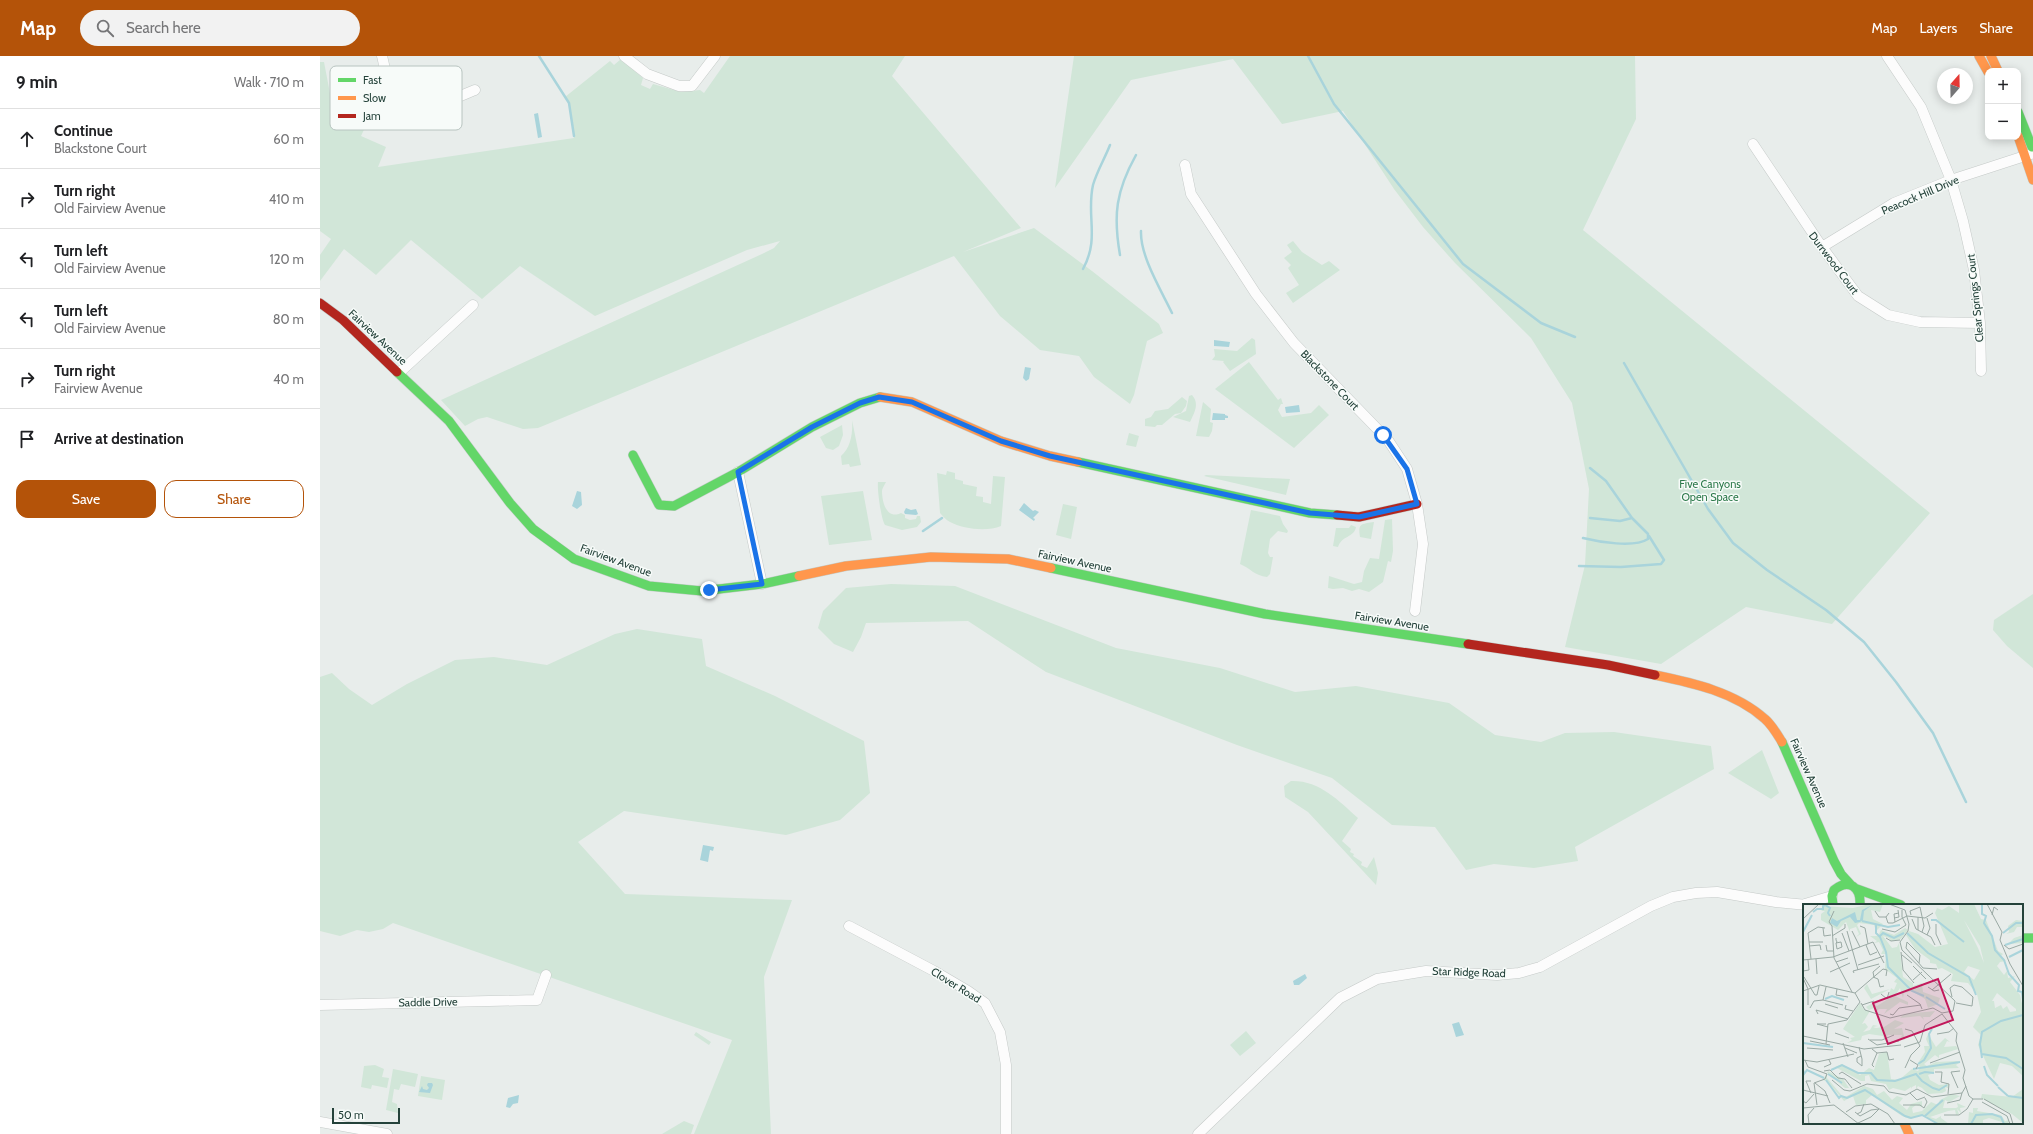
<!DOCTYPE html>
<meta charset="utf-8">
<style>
body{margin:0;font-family:Cabin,sans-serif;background:#f2f2f2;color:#202124}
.controls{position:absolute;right:12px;top:12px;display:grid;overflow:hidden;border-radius:8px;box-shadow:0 2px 10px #0003}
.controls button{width:36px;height:36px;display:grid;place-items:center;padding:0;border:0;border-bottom:1px solid #e0e0e0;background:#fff;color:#202124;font:20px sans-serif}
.compass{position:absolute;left:1617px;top:12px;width:36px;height:36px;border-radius:50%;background:#fff;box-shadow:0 2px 10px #0003;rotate:20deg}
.scale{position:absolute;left:12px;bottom:10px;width:68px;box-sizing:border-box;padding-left:4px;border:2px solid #24423a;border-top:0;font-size:11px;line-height:14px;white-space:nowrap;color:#24423a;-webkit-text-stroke:3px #f7fbf9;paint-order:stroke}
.stop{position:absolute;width:12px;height:12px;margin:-9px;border:3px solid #1a73e8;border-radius:50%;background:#fff}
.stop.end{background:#1a73e8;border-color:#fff;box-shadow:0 1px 4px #0008}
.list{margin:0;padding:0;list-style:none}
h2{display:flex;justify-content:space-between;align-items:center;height:52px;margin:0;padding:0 16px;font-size:17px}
h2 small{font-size:13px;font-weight:400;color:#757577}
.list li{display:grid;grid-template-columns:26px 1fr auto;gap:12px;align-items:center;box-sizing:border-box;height:60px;padding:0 16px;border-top:1px solid #e0e0e0}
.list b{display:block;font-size:15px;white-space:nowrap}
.list p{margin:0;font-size:13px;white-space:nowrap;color:#757577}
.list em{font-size:13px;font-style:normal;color:#757577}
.actions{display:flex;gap:8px;padding:12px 16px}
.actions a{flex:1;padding:9px 0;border:1px solid #b45309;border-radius:12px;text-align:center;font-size:14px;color:#b45309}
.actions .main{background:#b45309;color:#fff}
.icon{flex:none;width:22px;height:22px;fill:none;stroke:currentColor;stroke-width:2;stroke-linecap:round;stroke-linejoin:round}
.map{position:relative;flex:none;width:1713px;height:1078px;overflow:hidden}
header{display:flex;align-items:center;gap:24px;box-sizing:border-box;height:56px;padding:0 20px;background:#b45309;color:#fff}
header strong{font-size:19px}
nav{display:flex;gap:22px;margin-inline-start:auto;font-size:14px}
.search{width:280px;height:36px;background:#f2f2f2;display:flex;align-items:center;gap:10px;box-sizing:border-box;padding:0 14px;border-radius:22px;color:#757577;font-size:15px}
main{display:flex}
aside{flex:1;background:#fff}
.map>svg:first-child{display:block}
.green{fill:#d1e6d8}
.water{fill:#a9d4db}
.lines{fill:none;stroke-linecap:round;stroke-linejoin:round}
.stream{stroke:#a9d4db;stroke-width:2.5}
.street-casing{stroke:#c5cac8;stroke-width:11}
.fast-casing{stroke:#c3cbc8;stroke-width:10}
.slow-casing{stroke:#c3cbc8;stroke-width:10}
.jam-casing{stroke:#c3cbc8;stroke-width:10}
.street{stroke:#fcfcfc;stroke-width:10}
.fast{stroke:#63d668;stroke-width:9}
.slow{stroke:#ff974d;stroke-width:9}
.jam{stroke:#b3261e;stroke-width:9}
.route{stroke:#1a73e8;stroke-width:5}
.labels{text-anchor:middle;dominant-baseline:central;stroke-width:3;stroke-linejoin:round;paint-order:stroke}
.street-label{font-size:11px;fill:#24423a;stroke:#f7fbf9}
.park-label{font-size:11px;fill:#2d7a4b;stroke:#f7fbf9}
.inset-river{fill:none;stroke:#a9d4db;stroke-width:2}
.inset-road{fill:none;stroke:#9aa9a4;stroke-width:1}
.view{fill:#c2185b;fill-opacity:0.15;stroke:#c2185b;stroke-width:2}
.inset-edge{fill:none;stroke:#24423a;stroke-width:2}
.key{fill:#f7fbf9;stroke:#b8c4c0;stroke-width:1}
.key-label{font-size:11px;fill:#24423a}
</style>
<header>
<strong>Map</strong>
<div class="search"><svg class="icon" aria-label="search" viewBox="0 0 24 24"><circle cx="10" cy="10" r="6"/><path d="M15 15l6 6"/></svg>Search here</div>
<nav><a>Map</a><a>Layers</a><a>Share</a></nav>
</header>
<main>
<aside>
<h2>9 min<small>Walk · 710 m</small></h2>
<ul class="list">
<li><svg class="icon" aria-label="ahead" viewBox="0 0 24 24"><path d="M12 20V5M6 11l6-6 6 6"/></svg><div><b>Continue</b><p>Blackstone Court</p></div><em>60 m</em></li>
<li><svg class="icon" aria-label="right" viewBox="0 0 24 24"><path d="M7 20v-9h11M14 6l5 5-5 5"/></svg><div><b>Turn right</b><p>Old Fairview Avenue</p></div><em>410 m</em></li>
<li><svg class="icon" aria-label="left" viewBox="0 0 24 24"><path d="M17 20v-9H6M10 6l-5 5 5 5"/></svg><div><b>Turn left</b><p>Old Fairview Avenue</p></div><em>120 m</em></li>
<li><svg class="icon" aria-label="left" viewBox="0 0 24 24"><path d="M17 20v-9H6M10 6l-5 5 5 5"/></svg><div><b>Turn left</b><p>Old Fairview Avenue</p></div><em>80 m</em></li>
<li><svg class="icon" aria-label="right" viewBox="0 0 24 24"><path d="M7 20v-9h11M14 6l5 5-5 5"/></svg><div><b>Turn right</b><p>Fairview Avenue</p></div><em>40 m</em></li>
<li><svg class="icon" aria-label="arrive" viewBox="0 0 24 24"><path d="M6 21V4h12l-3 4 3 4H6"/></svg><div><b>Arrive at destination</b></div></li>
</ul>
<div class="actions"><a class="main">Save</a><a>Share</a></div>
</aside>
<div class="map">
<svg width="1713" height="1078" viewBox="0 0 1713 1078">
<rect width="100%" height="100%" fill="#e8edeb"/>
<path class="green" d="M410,0h175l-13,20 129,152 -58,24 71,-24 58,43 67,53 4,9 -16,8 -13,54 -4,9 -36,-27 -15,-21 -39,-6 -40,-34 -46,-60 -416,172 -15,1 -36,-12 -9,2 -13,7 -24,-26 321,-146 12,-6 6,-7 -33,9 -152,66 -75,-50 -38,33 -71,-59 -35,35 -32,-26 -24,32v-26l11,-16 -11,-8v-169h4l13,68 39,-26 -15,32 25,11 -8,20 196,-29 -5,-35 -4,-6 45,-36 4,4 7,-6 22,19 -2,7 9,4 3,-5 28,8 19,-2 4,3z
M754,0h561l1,63 -53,111 347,283 -98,111 -86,-17 -85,57 -96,-17 20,-82 4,-76 -17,-86 -41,-65 -76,-75 -32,-36 -29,-38 -51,-78 -61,13 -49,-65 -102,21 -76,108z
M973,185l9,11 20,13 7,-4 11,9 -47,33 -7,-10 13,-8 -11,-17 3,-3 -7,-7 8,-6 -5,-7z
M932,282l3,2 1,14 -26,17 -7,-9 1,-1 -12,-1 3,-4 -1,-7 23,2z
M929,306l29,38 3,-2 2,6h-2l-3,6 4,7 29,-4 8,-8 10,10 -35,33 -79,-59z
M872,339c8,9 2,18 -2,27l-17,-5 13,-6 3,-15z
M862,341l5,4 -1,5 -5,7 -6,1 -13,11h-5l-2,2 -10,-1v-7l6,-2 4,-6 13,-2z
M883,346l8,7 -1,13 3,1 -1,8 -3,6 -13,-1z
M532,364l9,45 -11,2 -1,-3 -7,1 -1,-9c10,-8 12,-24 11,-36z
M522,369l1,10 -4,11 -6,4 -7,-2 -6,-11z
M809,377l10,3 -3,11 -10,-2z
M627,415l8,2v6l8,2v3l14,3 -1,9 7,1v5l8,2 2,-28 12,1 -4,49c-14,6 -38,3 -51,-4 -4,-2 -7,-6 -10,-9l-3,-40 9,2z
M886,419l84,4 -4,16 -82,-19z
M558,426h8c-1,2 -4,7 -4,9 0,10 4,29 19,22l4,2v3l5,2 6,-1 1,-3h3l1,6 -4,5 -15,3 -17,-5c-4,-6 -8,-36 -7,-43z
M543,435l9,49 -43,5 -8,-49z
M743,448l14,3 -6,32 -15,-4z
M931,454l29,6 3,8 5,7 -1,2 -9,-2 -8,8 -2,14 2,4h3l-3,17 -3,3c-12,-1 -17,-9 -27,-13z
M1072,463l1,32 -2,11 -3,-1 -5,21 -14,10 -10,-3 -7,2 -9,-3 -10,1 -5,-1 1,-12 25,8 8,-2 2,-11 6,-13 9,1 6,-39z
M1054,466l-3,17 -11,-2c-2,-13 0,-13 14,-15z
M1031,469l5,2c-2,11 -14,8 -18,20l-5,-1 3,-18h13z
M571,528l64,2 161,62 104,20 75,24 61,-6 93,17 46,32 46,7 24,-9 49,-1 97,14 3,23 -139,78 3,14 -44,7 -40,-4 -28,6 -31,-43 -43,-2 -60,-47 -95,-33 -191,-73 -78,-51 -102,2 -5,14 -8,15 -19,-8 -16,-16 5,-17 23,-23z
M1713,538v74l-26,-22 -14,-16 1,-10z
M317,573l65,10 4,27 69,30 89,45 6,52 -30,27 -54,15 -162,-24 -46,31 47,52 167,6 -28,77 7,157h-77l38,-94 -339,-117 -10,6 -14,3 -12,-2 -17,6 -20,-5v-254l12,-4 17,16 23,16 35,-21 48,-24 39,-3 53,8 68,-31z
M1442,694l17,43 -8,6 -43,-26z
M971,725c28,-1 47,19 67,37l-16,23 9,8 -1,3 4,2 -1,2 9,6 -1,3 6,3 7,-11 4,16 -2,12 -68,-73 -23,-15 -1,-11z
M926,975l10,12 -16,13 -10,-11z
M376,976l15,10 -2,3 -15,-10z
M55,1009l9,4 -2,8 7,1 -2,10 -15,-3 -1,4 -10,-2 3,-21z
M73,1013l25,5 -3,13 -14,-3 -2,6 -5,-1 -2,13 5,2 1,9 -12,-3z
M101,1020l24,4 -3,20 -24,-4z
M364,1065l10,4 -3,9h-29z"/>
<path class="water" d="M218,57l4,24 -4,1 -4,-24z
M894,284l16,2 -1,5 -15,-1z
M705,311l6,1 -2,11 -3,2 -3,-3z
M979,349l1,7 -14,1 -1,-6z
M893,357l12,1v1l3,1v2h-3v2h-13z
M257,435l4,1 1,13 -5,4 -5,-3z
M704,447l9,8 2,-1 4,2 -6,6 2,1 -1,2 -15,-11z
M586,452l5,2 5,-1 2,5 -2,1 -11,-1 -1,-2z
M383,789l11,2 -1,4 -3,-1 -2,12 -8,-2z
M985,918l2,4 -8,7h-5l-1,-4z
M1139,966l5,13 -8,2 -4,-13z
M108,1027h4l1,2 -3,8 -11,-1 3,-6 1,3 4,1 2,-2 -2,-3z
M199,1039l-1,8 -5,1 -3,4 -4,-1 2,-9z"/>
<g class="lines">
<path class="stream" d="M219,0l30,47 5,33
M988,0l26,48 129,160 78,59 34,14
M821,175c-1,25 20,59 31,82
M800,199c-7,-40 -4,-64 16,-100
M763,213c17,-31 3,-53 10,-84 4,-14 12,-27 17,-40
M1304,307l84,146 25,34 34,27 59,40 38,32 32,40 37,51 33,69
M1270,412l16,13 26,37
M603,475l19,-13
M1263,482c16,4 51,10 65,1v-5l-16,-16 -12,3 -30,-3
M1259,510l42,1 40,-3 3,-4 -15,-24"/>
<defs>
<path id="street" d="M62,0c3,12 5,25 10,36 16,34 59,7 83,-2
M304,0l23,18 32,12h13l23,-30
M1567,0l34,51 30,73 12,41 11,49 6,53 1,48
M1433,88l69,103 36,49 30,19 32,7 60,1
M865,109l6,29 65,100 38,49 94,97 19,29 10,35 6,40 -8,67
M1502,191l72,-44 57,-23 80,-26
M79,317l74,-68
M418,416l24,112
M1485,848l27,-8
M529,870l85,45 34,20 17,12 15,29 6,33v69
M0,949l217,-5 9,-25
M0,1066l67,12
M878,1078l142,-136 37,-19 49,-8 71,4 22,-2 21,-6 111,-61 22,-9 23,-4 21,-1 59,10 31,3"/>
<path id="fast" d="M1698,56l14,35
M77,316l52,49 61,82 23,26 41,30 75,27 53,5 60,-7 37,-8
M313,399l26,50 15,1 64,-34 74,-45 48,-24 20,-6
M758,406l232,51 27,2
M731,512l214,46 203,30
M1462,686l52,119 7,13 10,11
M1537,833l44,16
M1513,849l-1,-9 2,-6c15,-12 27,-3 26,15
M1702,882h11"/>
<path id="slow" d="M1659,0l9,16
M1671,0l7,15
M1698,80l15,44
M560,341l32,5 89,39 49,15 28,6
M479,520l47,-10 85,-9 77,2 43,9
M1335,619c38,8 80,17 110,44 7,6 12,15 17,23
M1584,1067l5,11"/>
<path id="jam" d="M0,247l23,17 54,52
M1017,459l22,2 58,-13
M1148,588l140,21 47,10"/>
</defs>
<use href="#street" class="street-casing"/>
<use href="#fast" class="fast-casing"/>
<use href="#slow" class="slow-casing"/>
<use href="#jam" class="jam-casing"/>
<use href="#street" class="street"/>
<use href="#fast" class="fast"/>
<use href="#slow" class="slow"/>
<use href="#jam" class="jam"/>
</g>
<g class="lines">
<path class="route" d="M389,534l53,-6 -24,-112 74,-45 48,-24 19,-6 33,5 89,39 49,15 260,57 49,4 58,-13 -10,-35 -24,-34"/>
</g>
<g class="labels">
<g class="street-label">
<text transform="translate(1600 139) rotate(-23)">Peacock Hill Drive</text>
<text transform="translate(1514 207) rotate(53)">Durrwood Court</text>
<text transform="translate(1655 242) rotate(-96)">Clear Springs Court</text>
<text transform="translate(58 281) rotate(43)">Fairview Avenue</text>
<text transform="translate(1010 324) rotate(46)">Blackstone Court</text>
<text transform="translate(296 504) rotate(20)">Fairview Avenue</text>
<text transform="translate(755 505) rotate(12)">Fairview Avenue</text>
<text transform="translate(1072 565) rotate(9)">Fairview Avenue</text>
<text transform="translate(1489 717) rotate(66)">Fairview Avenue</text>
<text transform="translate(1149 916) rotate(2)">Star Ridge Road</text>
<text transform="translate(636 929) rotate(32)">Clover Road</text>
<text transform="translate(108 946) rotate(-1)">Saddle Drive</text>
</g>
<g class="park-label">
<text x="1390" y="428">Five Canyons<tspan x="1390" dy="13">Open Space</tspan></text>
</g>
</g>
<g transform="translate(1483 848)">
<rect width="220" height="220" fill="#e8edeb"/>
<path d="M67,0h13l-3,8 -9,-2 2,9 10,5 -7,7 -2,-6 -15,-2 -2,2 4,9 -5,3 3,-3 -3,-7 -6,2v3l-4,-10 -8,8 -17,-10v-6l4,-3h-4l3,-2 -2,-3 31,2zM156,0h15l7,15 5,1 12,31 5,3 -2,2 5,5 -6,1 -3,4 7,9 3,-4 1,7 7,-2 -5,6 10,13 3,13v68l-11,-10 -12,-3 -6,16 -16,-34 3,-10 -8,-8 8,-15 -4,-18 -9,-11 -17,-2 2,-7 -11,-6 -4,1 -2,-5 -6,-1v-3l-15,-11 -9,-14 3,-4 9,3 17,13 13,-3 -13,-31 2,-5 5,2 7,-4 10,7zM161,16l16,26 4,17 -6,-15zM165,62l12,4 -6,10 -10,-8zM194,89l19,16v2l-6,1 -3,-6 -4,3 -2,-4 -6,3 -1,-7h-2zM213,16l7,1v6h-6l-3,5 -8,2 3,-2 -1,-6zM102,24l3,2 -7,9 -10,2 -2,-3 -6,-2 9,12 5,-1 2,-4 4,34 10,6v3l9,-3 1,9 17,6 -2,6 -10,4 -3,-9 -13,-8 -8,2 -1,5 -3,-10 -5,8 13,6v3l-8,-3 -16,12 3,-5h-8l-3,3 -2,-4 -5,2 -3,-3 7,-4 4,3 11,-7 3,-11 3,2 3,-7 -3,-1 3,-4 -12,-9 1,-15h-5l2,-4 -4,-8 -5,1 3,-2 -7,-5h8l3,-6 13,5zM220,31v8l-15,1 6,-6zM64,80l5,10 18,-5 -19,10 -7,-11zM57,99l4,7 6,1 -8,13 3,-1 3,4 -5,5 7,-2 3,-5 5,1 -5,1 3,1 8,-1 11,-7 9,3 -10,6 8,-1 3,12 -5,-1 2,-4h-14l-4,4 -1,-3 -14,-2 -7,2 -1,4 -14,3 5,-3 -2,-2 5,-1 -12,-8zM132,107l-5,6h-7l1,3 -4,-4 -20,2 4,-4zM125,130l8,13 9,-9 5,4 -3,-1 -3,6 12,-1 2,3 -19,6v3l-4,-3 -11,9 3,2 9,-4 21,-1 2,2 -3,2 3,3 -25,1v4l-6,2 2,5 9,5 10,-1 -1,4 -3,-1 1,4 -4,2 -14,1 -6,-6 -4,-2 -2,3v-4l-4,2v2l-1,-2 -6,4 -12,-3 -4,2 -3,-6 -15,-3 -2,-6 -4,1v5h-4l-26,-14 7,-3 18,11 9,-7 5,2 5,-16 8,-2 4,27 8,1 13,-11 6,2 2,-3 -2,-5 7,-11 -1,-6h5l-3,-7zM25,167l15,8 6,9h-4l-18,-15v5l17,20 20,-12 9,3 4,6 7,-4 8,9 5,-4 6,2 -4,5 8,7 4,-6 11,-3v6l-6,-2 -4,3 1,5 9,-2 9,-9 7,3 2,-5 12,-6 8,2 -11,6 -4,-2 -2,8h13l2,-1 -1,-4 9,4 -6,1 1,5 -4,-4 2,5 -3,1 -1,-5 -7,1 -18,6 6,2 5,-3v2l8,6h-11l-17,-9 -11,4 -8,-3 -30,-21 -6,5v4l-10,1 -3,-9 -9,5 -16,-19 -5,-2zM220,185v34l-11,-9 -31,-16 1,-4 30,3zM170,204h5l-1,3 24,4 4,6 4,-1 -1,4 -19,-6 -6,2v4h-15l1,-12 4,1z" fill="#d1e6d8" fill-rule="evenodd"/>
<path d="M69,1l-8,6 -1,9 -3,2 -5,1 -5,-6 -9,4 -4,6 -7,-4 2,-5 5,3 18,-9 2,8h3l2,-10z" fill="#a9d4db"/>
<path class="inset-river" d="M179,0v10l4,2 -2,7 8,13 3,14 9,10 5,14 10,11 -1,6 4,1 1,8M10,8l4,-3h6v-3l2,-1 5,3 -2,5 2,3M128,16h5l28,22M59,17l26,6 12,-2M73,21v8l4,4 6,15 2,15 24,24 12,5M0,28l9,-17M104,29l21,20 41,24 7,18M200,29l13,-10h7M77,32l3,-3 11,5 10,-5M202,41l18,-6M206,53l14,-7M123,93l19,12M22,95l7,-3 12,4M0,139l30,4M179,150l24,4 17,11M179,154l-2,-14 2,-12 19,-11 22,-6M115,160l6,-4 7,-12 -2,-14 3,-5M181,162l3,9 11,11M110,165l47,-7M0,166l1,4 3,-4 17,8M28,166l11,-5 16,8h13l6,7 18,1 21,-7 6,7 11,7 6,2 8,-5M25,170l14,9M116,170l6,-2 9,1M23,176l13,18 2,-2 6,2 18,-8 40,26 6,2 11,-3 16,9M195,183l10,9M205,192l15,2M122,212l18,-16M168,220l5,-9 16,-1 9,3 3,7"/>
<path class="inset-road" d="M86,0l16,6 4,14 -1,7 -8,11 2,8 53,51 -2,10 -11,2M184,0l15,28 -2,8 10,24 13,22M31,7l-5,11 3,4 2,32 18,34M72,7l4,6h7l3,-4M108,11l-1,-4 10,-4 4,19 -2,6M189,11l2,-8 4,3M83,13l2,6h5l14,-7 18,2 8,-5M115,13v13M91,14l5,-1 -1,-7M0,15l16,-15M109,15l4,10 15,8 4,8M92,18l-1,-8 5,-1M133,20v10l5,11M57,22l5,2 3,16M20,24l1,8 7,-1M79,25l13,3 11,-7 -4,-8v-7M44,27l11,39M49,27l8,16M39,29l7,18M124,31l3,-7 -3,-10M29,32l13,-8v-4M83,34l5,3 9,-1M6,38h14M33,39l5,-1 1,5 -5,2 -1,-6 1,-1 -1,-2v-2M23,41l1,6h6M63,41l4,10 7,-3M201,41l5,4 14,-5M6,42l11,-1 1,5M98,48l2,18 11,13M99,51l10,8M8,55l-3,-26 10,-6 7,1M13,55l1,15M0,56l30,-3 40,-15 11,21M33,58l12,-4M116,59l1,-8 -13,-13 -1,6 17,20 14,1M55,61l26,-9M110,62l13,13M0,67l6,-1 -1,-10M27,68l20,-9M51,69l-1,-2 26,-7M1,73l11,18h2l2,-9M70,73l5,2 2,8 4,-1M71,73l-1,-5 7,-6M0,74l5,11M110,76l9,-8M125,83l6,4 5,-1M5,85v16M34,85l-1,6 12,2M129,86l19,-16M0,87l17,-6 35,8 5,9M52,89l28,-24 4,1 -1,6M78,90l6,5 2,-7M104,91l13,9 2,5M149,93l-2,-9 4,-3 8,2 11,10 -1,9 -16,-3M20,96l20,5M58,99l4,7 25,8 43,-10 9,5M22,100l13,4M43,101l-1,4 8,2M59,101l12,-4M7,104l4,-7 9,-1 3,-13M15,110l-2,-4 32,9M87,110l3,1 6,-7 22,-3M139,110l15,19 -1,8 9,29 -2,8 6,18 4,3h10M23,120h-9l11,3M102,125l7,2 8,15 -9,9 -6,13M32,129l14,5M134,130l12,-2 5,-4M0,132l61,13 37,-4M65,135l9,6 22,-4M67,136h12l12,-5M7,137l20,4M40,139l5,14M23,140l2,-20 19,-4 13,-18M56,143l3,12v7l-5,-4v-4l4,-2M101,143l16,-5 5,-17 17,-11M4,144l26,2M42,144l12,5M69,145l5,4 10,-1 2,8 5,-1M0,156l14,2 37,-8M2,156l3,7 19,7 -2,5 -11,4 3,22M107,156l8,5 -2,4M127,159l30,-11M21,163l7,-3 -2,-4M71,163l-2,-2 5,-12M21,167l6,-1 8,8 7,1 7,9M132,168h7l-1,10 8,2 -1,10M36,170l3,-2 19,12M29,176l12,10 6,1 17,-7 17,2 5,6 17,3 11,-6 15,8 30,-4 4,-7M12,179l10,8 5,12M155,184l-7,-16 9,-1M0,186l25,6M8,189l-5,-12h5M107,189l7,7 8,-3M181,195l26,15 3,10M0,197l3,2 8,-9M179,198l25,14 3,8M144,199l13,-3 2,-7M100,201h17l4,3 3,-6 -2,-4M0,204l31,-3 25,19M43,208l9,-6 16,-2 17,10 7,10M52,208l5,4 11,-6 8,-1M54,210l4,-2 3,-8M141,211h15l8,-6 6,-10M55,219l13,-6 8,-8M6,220l-1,-9 6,-7"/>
<path class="view" d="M135,75l15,41 -65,24 -15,-41z"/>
<rect width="220" height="220" class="inset-edge"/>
</g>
<rect x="10" y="10" width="132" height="64" rx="6" class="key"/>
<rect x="18" y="22" width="18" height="4" fill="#63d668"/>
<rect x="18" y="40" width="18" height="4" fill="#ff974d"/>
<rect x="18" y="58" width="18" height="4" fill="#b3261e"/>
<g class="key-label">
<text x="43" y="28">Fast</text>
<text x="43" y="46">Slow</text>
<text x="43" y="64">Jam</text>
</g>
</svg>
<div class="controls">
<button>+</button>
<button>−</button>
</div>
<svg class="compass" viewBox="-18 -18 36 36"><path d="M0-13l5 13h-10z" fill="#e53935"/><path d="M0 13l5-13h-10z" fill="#757577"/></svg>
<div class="scale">50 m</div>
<div class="stop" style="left:1063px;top:379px"></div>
<div class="stop end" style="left:389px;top:534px"></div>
</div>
</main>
